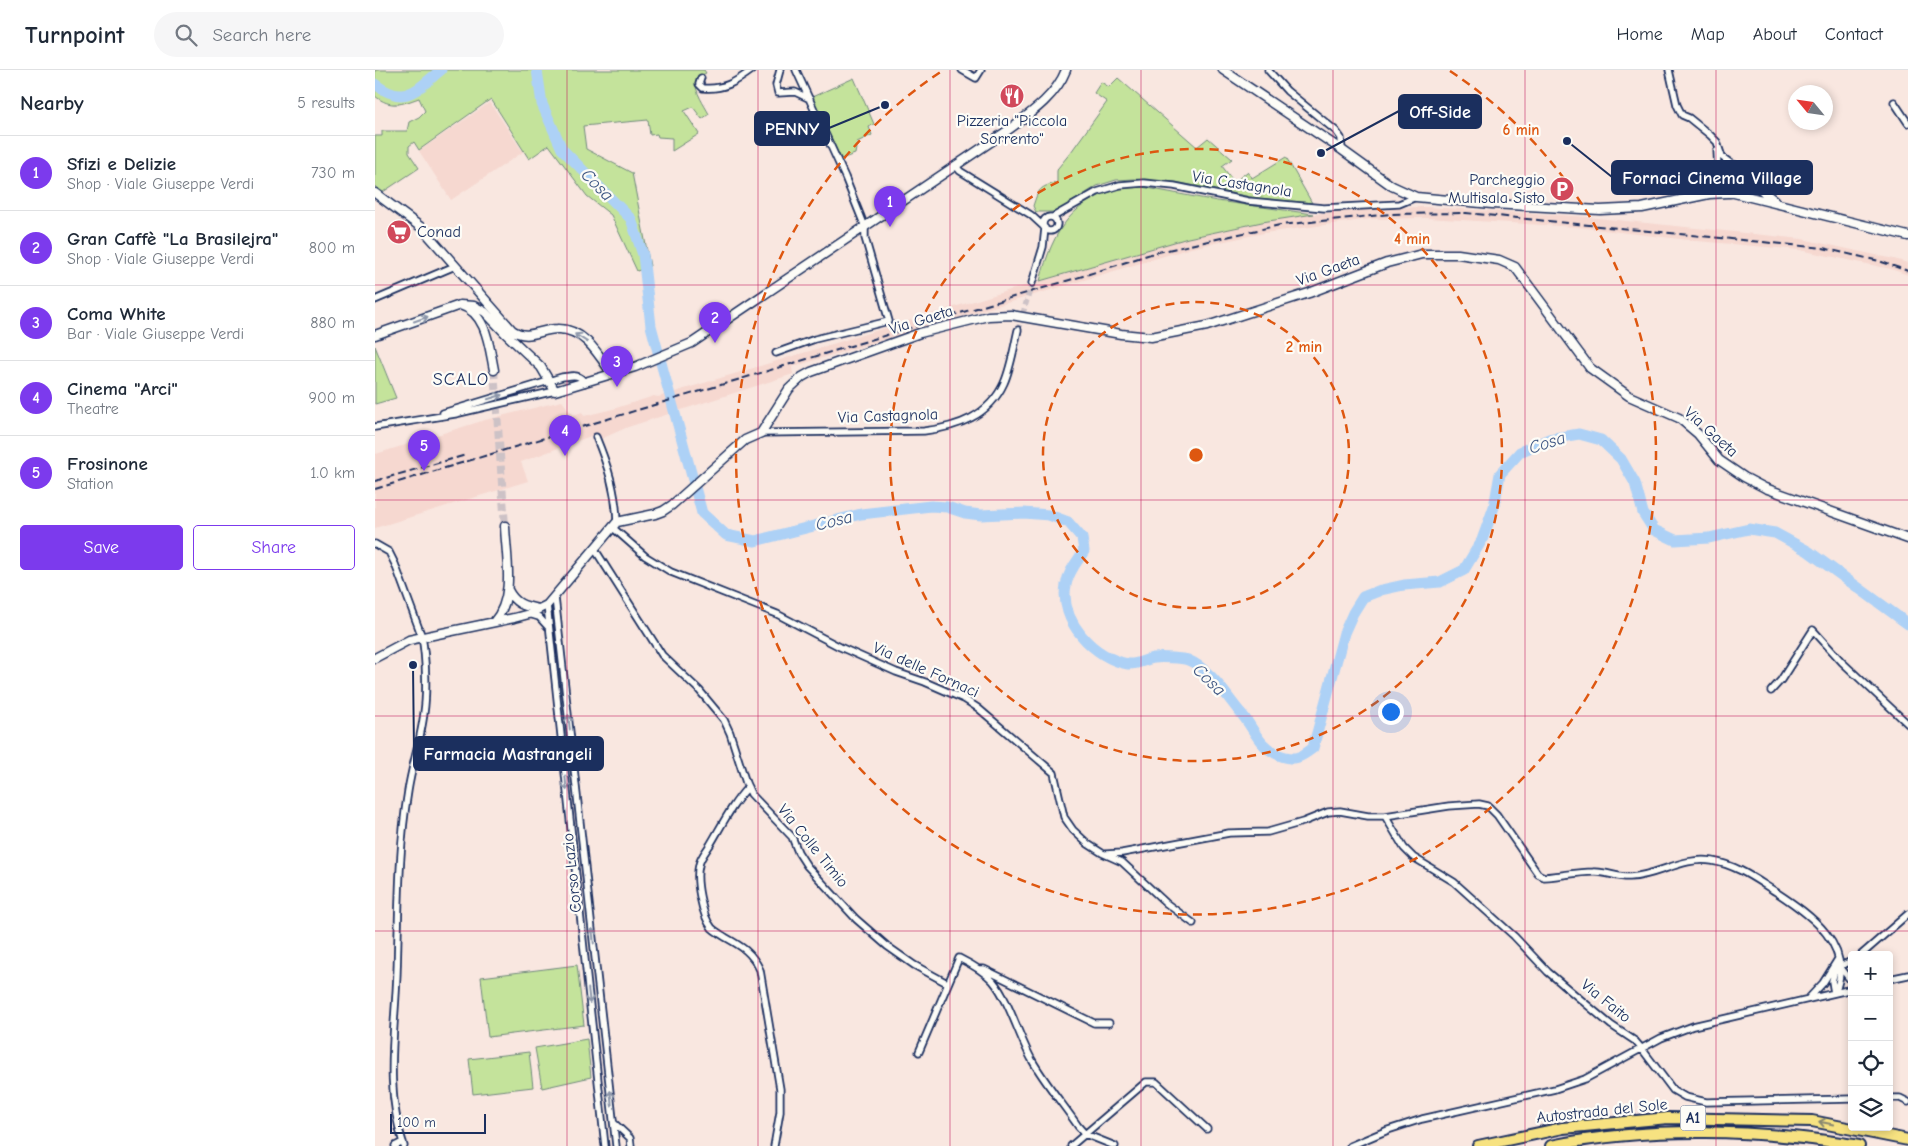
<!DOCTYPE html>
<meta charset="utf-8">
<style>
body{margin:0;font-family:"Comic Neue",sans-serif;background:#f6f6f7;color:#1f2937}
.controls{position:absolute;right:15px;bottom:15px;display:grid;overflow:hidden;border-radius:5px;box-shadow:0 2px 8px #0003}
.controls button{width:45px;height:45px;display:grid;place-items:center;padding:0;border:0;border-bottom:1px solid #e0e1e3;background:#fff;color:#1f2937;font:25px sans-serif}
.compass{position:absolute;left:1413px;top:15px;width:45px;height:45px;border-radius:50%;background:#fff;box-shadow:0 2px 8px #0003;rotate:299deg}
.scale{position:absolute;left:15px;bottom:12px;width:96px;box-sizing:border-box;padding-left:5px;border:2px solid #1b2f5e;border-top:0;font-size:14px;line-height:18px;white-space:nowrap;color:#1b2f5e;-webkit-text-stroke:4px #fdfcf7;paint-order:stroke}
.you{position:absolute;left:1015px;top:641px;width:18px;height:18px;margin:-12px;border:4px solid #fff;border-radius:50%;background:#1a73e8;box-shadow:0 0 0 8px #1a73e833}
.badge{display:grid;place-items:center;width:32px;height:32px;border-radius:50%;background:#7c3aed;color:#fff;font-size:16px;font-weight:700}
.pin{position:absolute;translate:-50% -41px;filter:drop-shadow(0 1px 2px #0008)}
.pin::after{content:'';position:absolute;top:26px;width:18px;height:15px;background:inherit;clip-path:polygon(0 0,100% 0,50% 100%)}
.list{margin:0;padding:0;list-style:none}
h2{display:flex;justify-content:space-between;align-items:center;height:65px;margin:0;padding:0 20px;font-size:21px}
h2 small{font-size:16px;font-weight:400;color:#747a83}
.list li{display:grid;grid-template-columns:32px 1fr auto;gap:15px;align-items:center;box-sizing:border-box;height:75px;padding:0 20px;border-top:1px solid #e0e1e3}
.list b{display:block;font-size:19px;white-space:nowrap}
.list p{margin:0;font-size:16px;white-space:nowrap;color:#747a83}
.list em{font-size:16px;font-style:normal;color:#747a83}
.actions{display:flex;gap:10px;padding:15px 20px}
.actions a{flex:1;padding:11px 0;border:1px solid #7c3aed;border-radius:5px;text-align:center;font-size:18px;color:#7c3aed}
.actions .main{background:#7c3aed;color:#fff}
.icon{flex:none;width:28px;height:28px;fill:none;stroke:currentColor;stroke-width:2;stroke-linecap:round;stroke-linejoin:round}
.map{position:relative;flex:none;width:1533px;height:1076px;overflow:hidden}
header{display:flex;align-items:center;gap:30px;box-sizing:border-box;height:70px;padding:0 25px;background:#fff;border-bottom:1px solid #e0e1e3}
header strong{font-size:24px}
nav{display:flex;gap:28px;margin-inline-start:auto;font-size:18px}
.search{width:350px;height:45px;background:#f6f6f7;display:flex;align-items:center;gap:12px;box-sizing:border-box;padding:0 18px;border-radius:28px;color:#747a83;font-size:19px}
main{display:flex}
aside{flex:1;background:#fff}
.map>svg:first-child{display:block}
.built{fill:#f6d8d0}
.green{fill:#c4e39b;stroke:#70897c}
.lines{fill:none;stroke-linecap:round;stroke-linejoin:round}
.river{stroke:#add1f6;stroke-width:11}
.street-tunnel{stroke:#cdc2c6;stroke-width:5.5;stroke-dasharray:5.5 3;stroke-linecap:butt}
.secondary-tunnel{stroke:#cdc2c6;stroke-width:8;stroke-dasharray:8 4;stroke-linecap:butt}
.street-casing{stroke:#1b2f5e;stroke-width:9}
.secondary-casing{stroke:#1b2f5e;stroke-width:11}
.highway-casing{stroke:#1b2f5e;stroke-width:14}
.street{stroke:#fdfcf7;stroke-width:5.5}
.secondary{stroke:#fdfcf7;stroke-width:8}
.highway{stroke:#f7e281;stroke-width:10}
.rail{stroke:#1b2f5e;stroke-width:2;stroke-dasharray:8 4;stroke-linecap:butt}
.oneway{stroke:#8c96aa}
.oneway2{stroke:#898870}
.grid{fill:none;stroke:#c2185b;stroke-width:1;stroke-opacity:0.55}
.ring{fill:none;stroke:#de5710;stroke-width:2.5;stroke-dasharray:9 6}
.labels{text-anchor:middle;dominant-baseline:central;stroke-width:4.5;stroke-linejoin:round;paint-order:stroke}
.shield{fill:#fdfcf7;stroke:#5f6c8c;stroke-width:1}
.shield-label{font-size:15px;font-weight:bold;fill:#1b2f5e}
.poi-label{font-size:16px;fill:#1b2f5e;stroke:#fdfcf7}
.street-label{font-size:16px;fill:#1b2f5e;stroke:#fdfcf7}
.water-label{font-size:18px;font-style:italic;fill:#405884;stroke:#fdfcf7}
.neighbourhood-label{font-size:18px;letter-spacing:1px;fill:#1b2f5e;stroke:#fdfcf7}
.centre{fill:#de5710;stroke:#fdfcf7;stroke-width:2.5}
.ring-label{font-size:15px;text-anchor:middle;font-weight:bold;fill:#de5710;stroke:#fdfcf7;stroke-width:4.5;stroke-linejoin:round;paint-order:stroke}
.leader{fill:none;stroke:#1b2f5e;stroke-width:2}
.callout-dot{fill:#1b2f5e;stroke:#fdfcf7;stroke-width:2}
.callout{fill:#1b2f5e;stroke:#1b2f5e;stroke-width:2}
.callout-label{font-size:18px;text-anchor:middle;font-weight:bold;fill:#fff}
</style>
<header>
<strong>Turnpoint</strong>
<div class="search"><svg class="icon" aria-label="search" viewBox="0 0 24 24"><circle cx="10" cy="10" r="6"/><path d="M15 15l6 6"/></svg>Search here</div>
<nav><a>Home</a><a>Map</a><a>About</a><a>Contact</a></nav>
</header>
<main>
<aside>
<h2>Nearby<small>5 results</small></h2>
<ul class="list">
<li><span class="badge">1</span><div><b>Sfizi e Delizie</b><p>Shop · Viale Giuseppe Verdi</p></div><em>730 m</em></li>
<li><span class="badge">2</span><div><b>Gran Caffè &quot;La Brasilejra&quot;</b><p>Shop · Viale Giuseppe Verdi</p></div><em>800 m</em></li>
<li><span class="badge">3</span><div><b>Coma White</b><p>Bar · Viale Giuseppe Verdi</p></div><em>880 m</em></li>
<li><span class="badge">4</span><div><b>Cinema &quot;Arci&quot;</b><p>Theatre</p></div><em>900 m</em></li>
<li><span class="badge">5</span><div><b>Frosinone</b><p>Station</p></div><em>1.0 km</em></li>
</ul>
<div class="actions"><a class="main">Save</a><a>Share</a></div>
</aside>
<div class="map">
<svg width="1533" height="1076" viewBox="0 0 1533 1076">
<rect width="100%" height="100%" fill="#f9e7e0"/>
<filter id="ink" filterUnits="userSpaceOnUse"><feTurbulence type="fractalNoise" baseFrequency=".02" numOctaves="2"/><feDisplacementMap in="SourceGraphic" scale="10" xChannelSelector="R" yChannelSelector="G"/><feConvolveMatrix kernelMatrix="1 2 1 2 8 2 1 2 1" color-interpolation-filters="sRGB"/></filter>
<g filter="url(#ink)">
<path class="built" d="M115,32l33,50 -72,48 -32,-49z
M1051,137l152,9 224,23 92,20 14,4v12l-17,-6 -91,-19 -103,-9 -120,-14 -151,-9 -56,1 -106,14 -73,15 -399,119 1,7 -6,2 -159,51 -27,12 -5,-5 -75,28 7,19 -153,47v-78l1,4 109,-34 77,-19 11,14 9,-3 2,4 29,-7 41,-13 4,1 352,-107 178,-52 74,-16 52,-8 55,-6z"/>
<path class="green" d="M0,0h329l2,3c-4,2 -9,4 -10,8 -2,10 9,25 13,33l-7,5 -9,-12 -9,4 15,23 -27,17v-13l-14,-1 -1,-3 -7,1 -2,-15 -65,6 3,23 46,24 18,93 -13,5 -26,-56 -24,-19 -38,-51 -20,14 -38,-60 -72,51 -5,-8 -5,4v7l10,15 -36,24 -8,-6v-50h7v-5h25l2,-9 10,-5 6,-6 -6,-13c-17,6 -28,11 -44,-2z
M479,8l20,46 -5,3 3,8 -15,7 -2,12 -14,5 -29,-62z
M743,8l79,69 11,-9 24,21 -10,7 12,16 13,-10 5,6 34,-21 26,46 -56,-5 -80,-16 -42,-3 -18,1 -19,6 -41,26h-20l-3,-6c5,-16 7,-20 24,-23v-12l1,-3 13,-16 36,-50 -13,-9 7,-11 8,5z
M753,117h14l75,14 97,13 -52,8 -74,16 -148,43c13,-52 33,-83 88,-94z
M0,276l21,52 -21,6z
M202,895l7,60 -96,12 -7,-60z
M212,969l4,38 -49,11 -7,-40z
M154,982l4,35 -60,7 -4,-35z"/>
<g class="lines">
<path class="river" d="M162,0l5,34 20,45 69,70 12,36 8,71 51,187 24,22 29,6 106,-27 70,-8 16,1 18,6 16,2 43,-2 25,2 19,7 14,16 2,13c-7,11 -16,21 -18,34 -7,36 28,73 62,79 9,1 18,-5 26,-6 7,-1 28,0 34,2 22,9 37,34 51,51 16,17 17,34 40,44 16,6 21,3 34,-7l31,-115 9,-20 10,-16 18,-7 23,-5 36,-3 24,-12 18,-30 12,-33 6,-33 20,-22 29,-13 30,-5 22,6 20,19 14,24 8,30 11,17 21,10 34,-2 40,-9 26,4 33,18 100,73
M0,14c30,23 41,6 66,-14"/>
<path class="street-tunnel" d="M643,260l14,-47"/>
<path class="secondary-tunnel" d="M119,300l11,156"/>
<defs>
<path id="street" d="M405,0l-4,15 2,8 17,-1 15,7
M587,0l14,8 5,-8
M893,0l19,21 49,40 5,7 1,12
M1294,0l8,35 5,10 7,3 21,17 7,7 5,15 11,8
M326,8l-2,6 4,4c20,2 33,-6 49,-18
M1519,32l14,21
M1342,81l1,20
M581,96l4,5 71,44 13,12
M668 154a7 7 0 1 1 14 0a7 7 0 1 1-14 0Z
M678,147l44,-25 23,-7 24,-2 30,3 74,15 76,7 75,-4 17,-7
M657,213l11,-36 2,-19
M0,230l80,-34
M401,283l39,-14 74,-18 -24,-83v-11l-20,-50 -49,-107
M68,343l119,-36c10,-1 17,-4 23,6
M0,357l80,-13 100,-23
M386,363l163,-2c34,-4 65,-15 80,-48 7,-16 10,-36 14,-53
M221,367c12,29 20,55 21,85
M237,457l33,29 26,16 106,42 63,33 56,25 29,10 39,17 14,9 76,65 10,44 9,13 15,14 14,9 20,9 44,41 27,20
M0,474l14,8 6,12 27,73c4,21 5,56 2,76 -3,26 -12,52 -16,78 -10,60 -9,122 -11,182 -2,61 -13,113 7,173
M219,478l68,107 37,35 25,30 6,13 16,50 5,11 41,43 6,15 9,14 49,53 31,27 27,19 33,18
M180,527l61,549
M172,535l58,541
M154,544l10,3 10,11
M1396,621l10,-11 32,-50 29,32 66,62
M373,717c-16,17 -26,38 -38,58 -4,6 -10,13 -11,20 -4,15 3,51 13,63 4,4 9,6 13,9 16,9 27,15 35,33l20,119v23l-6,34
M1010,746l19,32 9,9 41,25 60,54 34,36 63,53 24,16 7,8 31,41 12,7 21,5 146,-3
M731,784l16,-1 107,-20 39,-1 35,-10 25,-10 12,-1 28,5h17l64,-10 30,-2 9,2 9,9 41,59 6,3c17,-1 33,-5 49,-5 13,-1 25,6 37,5 28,-1 53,-21 82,-16 25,4 43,18 64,31 35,23 79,54 59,101
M1486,885l47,-41
M1463,897l14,-6
M1466,898l11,14
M604,899h5l110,54h15
M1514,909l19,-4
M1459,923l-2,-12 5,-18
M1434,928l14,-15 15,-24
M544,982l40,-94c12,6 25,13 34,23 16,19 26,56 39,79 13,23 31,44 46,66l7,8 30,12
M1514,1028h11l8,4
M239,1053l16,15 1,8
M20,1076l8,-4
M696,1076l75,-64h10l51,47
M975,1076l38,-16 34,-11 133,-30 30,-10 76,-41 32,-12 159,-37"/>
<path id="secondary" d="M848,0l119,80 50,36 24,11 76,7 108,6 42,-2 67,-14 18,-1
M1341 109a14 14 0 1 1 28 0a14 14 0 1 1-28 0Z
M1369,103l22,21 8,6
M0,123l47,35 90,102c16,11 29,-1 45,-1 27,-1 42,26 55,45
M1359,123l174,43
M1315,127l16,-10 10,-9
M85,235l14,1 11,6 20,21 36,34 14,24 80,-24 57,-24 312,-210c24,-18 51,-35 62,-63
M0,265l85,-30c27,8 29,41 34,65
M133,520c7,14 16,16 30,19
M119,552c22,-25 12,-65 11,-96
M0,588l34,-18 105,-22 15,-4 18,-9 70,-83 38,-8 8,-3 9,-6 73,-65 16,-7 28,-44 13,-12 9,-5 109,-39 68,-17 23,-1 110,19 30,3 56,-11 102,-33 78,-30 35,-9h36l41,6 16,7 75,101 39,28 50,22 19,16 21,26 25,17 21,11 143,51"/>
<path id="highway" d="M1103,1076l85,-18 105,-10 144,3 96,19
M1176,1076c99,-20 209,-17 308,0"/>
</defs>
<use href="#street" class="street-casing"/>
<use href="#secondary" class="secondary-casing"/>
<use href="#highway" class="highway-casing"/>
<use href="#street" class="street"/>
<use href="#secondary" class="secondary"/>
<use href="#highway" class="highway"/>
<path class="rail" d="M0,411l91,-26
M0,419l708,-213 71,-23 126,-28 111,-11 75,-1 357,35 56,13 29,10"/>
</g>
<defs><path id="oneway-shaft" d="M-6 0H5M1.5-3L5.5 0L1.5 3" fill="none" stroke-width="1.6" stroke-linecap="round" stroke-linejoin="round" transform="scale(1.25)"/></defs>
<g class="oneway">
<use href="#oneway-shaft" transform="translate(46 249) rotate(-19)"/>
<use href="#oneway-shaft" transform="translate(206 268) rotate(-147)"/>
<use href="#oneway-shaft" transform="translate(120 327) rotate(-17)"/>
<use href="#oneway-shaft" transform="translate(194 652) rotate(-96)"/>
<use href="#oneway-shaft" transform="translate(191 713) rotate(84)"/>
<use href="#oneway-shaft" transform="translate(218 866) rotate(-96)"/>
<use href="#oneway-shaft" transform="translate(214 926) rotate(84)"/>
<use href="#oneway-shaft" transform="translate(236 1028) rotate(-96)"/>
</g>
<use class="oneway2" href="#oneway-shaft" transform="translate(1451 1053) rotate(-169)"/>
</g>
<path class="grid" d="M192,0v1076M383,0v1076M575,0v1076M766,0v1076M958,0v1076M1150,0v1076M1341,0v1076M0,215h1533M0,430h1533M0,646h1533M0,861h1533"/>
<g class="ring">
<circle cx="821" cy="385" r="153"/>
<circle cx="821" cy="385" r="306"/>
<path d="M1075 1A460 460 0 1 1 567 1"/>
</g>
<defs>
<symbol id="restaurant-disc" viewBox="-11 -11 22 22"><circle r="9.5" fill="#d1495b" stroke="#fdfcf7"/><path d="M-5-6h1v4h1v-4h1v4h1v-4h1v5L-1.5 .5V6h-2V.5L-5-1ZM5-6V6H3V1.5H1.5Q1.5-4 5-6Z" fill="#fff"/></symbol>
<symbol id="parking-disc" viewBox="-11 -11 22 22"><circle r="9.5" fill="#d1495b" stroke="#fdfcf7"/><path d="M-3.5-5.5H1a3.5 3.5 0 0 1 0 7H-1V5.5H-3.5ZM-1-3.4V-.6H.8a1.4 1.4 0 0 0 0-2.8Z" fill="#fff"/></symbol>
<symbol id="supermarket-disc" viewBox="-11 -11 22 22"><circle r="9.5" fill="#d1495b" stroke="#fdfcf7"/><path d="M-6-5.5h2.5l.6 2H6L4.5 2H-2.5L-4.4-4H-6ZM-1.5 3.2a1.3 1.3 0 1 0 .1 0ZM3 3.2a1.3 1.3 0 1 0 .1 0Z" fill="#fff"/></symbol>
</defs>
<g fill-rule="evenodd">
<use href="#restaurant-disc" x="623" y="12" width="28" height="28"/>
<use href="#parking-disc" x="1173" y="105" width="28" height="28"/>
<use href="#supermarket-disc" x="10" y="148" width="28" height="28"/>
</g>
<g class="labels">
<rect class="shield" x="1305.5" y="1035.5" width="25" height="25" rx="4"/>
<g class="shield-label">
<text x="1318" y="1048">A1</text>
</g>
<g class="poi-label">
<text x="637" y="51">Pizzeria "Piccola<tspan x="637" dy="18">Sorrento"</tspan></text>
<text x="1170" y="110" text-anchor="end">Parcheggio<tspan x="1170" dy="18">Multisala Sisto</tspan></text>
<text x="42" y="162" text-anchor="start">Conad</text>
</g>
<g class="street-label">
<text transform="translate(867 114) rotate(9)">Via Castagnola</text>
<text transform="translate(953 200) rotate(-20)">Via Gaeta</text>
<text transform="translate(546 250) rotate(-17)">Via Gaeta</text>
<text transform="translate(513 346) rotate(-2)">Via Castagnola</text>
<text transform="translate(1336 362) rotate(42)">Via Gaeta</text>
<text transform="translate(551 600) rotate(24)">Via delle Fornaci</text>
<text transform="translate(438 776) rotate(51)">Via Colle Timio</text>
<text transform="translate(197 803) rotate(-96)">Corso Lazio</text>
<text transform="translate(1231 931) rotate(39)">Via Faito</text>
<text transform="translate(1227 1041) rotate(-6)">Autostrada del Sole</text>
</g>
<g class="water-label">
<text transform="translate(222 115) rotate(45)">Cosa</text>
<text transform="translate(1172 373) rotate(-18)">Cosa</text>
<text transform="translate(459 451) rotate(-14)">Cosa</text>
<text transform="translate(834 610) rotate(44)">Cosa</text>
</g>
<g class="neighbourhood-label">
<text x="86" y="309">SCALO</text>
</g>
</g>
<circle cx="821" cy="385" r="8" class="centre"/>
<g class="ring-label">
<text x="1146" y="65">6 min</text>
<text x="1037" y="174">4 min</text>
<text x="929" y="282">2 min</text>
</g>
<path class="leader" d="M946 83L1024 41M510 35L454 58M1192 71L1237 107M38 595L39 683"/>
<g class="callout-dot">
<circle cx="946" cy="83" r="5"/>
<circle cx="510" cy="35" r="5"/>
<circle cx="1192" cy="71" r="5"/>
<circle cx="38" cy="595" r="5"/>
</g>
<g class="callout">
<rect x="1024" y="25" width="82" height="33" rx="5"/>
<rect x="380" y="42" width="74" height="33" rx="5"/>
<rect x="1237" y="91" width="200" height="33" rx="5"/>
<rect x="39" y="667" width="189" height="33" rx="5"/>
</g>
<g class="callout-label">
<text x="1065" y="48">Off-Side</text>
<text x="417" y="65">PENNY</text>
<text x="1337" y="114">Fornaci Cinema Village</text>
<text x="133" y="690">Farmacia Mastrangeli</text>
</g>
</svg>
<div class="controls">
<button>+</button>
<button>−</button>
<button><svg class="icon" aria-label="locate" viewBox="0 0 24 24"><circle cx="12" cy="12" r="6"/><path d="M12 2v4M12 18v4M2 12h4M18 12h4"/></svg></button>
<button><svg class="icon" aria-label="layers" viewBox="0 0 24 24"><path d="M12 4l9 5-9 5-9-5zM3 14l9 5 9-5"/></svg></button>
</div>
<svg class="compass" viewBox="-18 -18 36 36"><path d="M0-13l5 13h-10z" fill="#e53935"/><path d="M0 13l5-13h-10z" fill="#747a83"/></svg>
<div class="scale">100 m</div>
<div class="you"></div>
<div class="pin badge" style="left:515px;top:157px">1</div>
<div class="pin badge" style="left:340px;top:273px">2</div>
<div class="pin badge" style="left:242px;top:317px">3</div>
<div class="pin badge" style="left:190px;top:386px">4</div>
<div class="pin badge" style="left:49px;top:401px">5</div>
</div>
</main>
